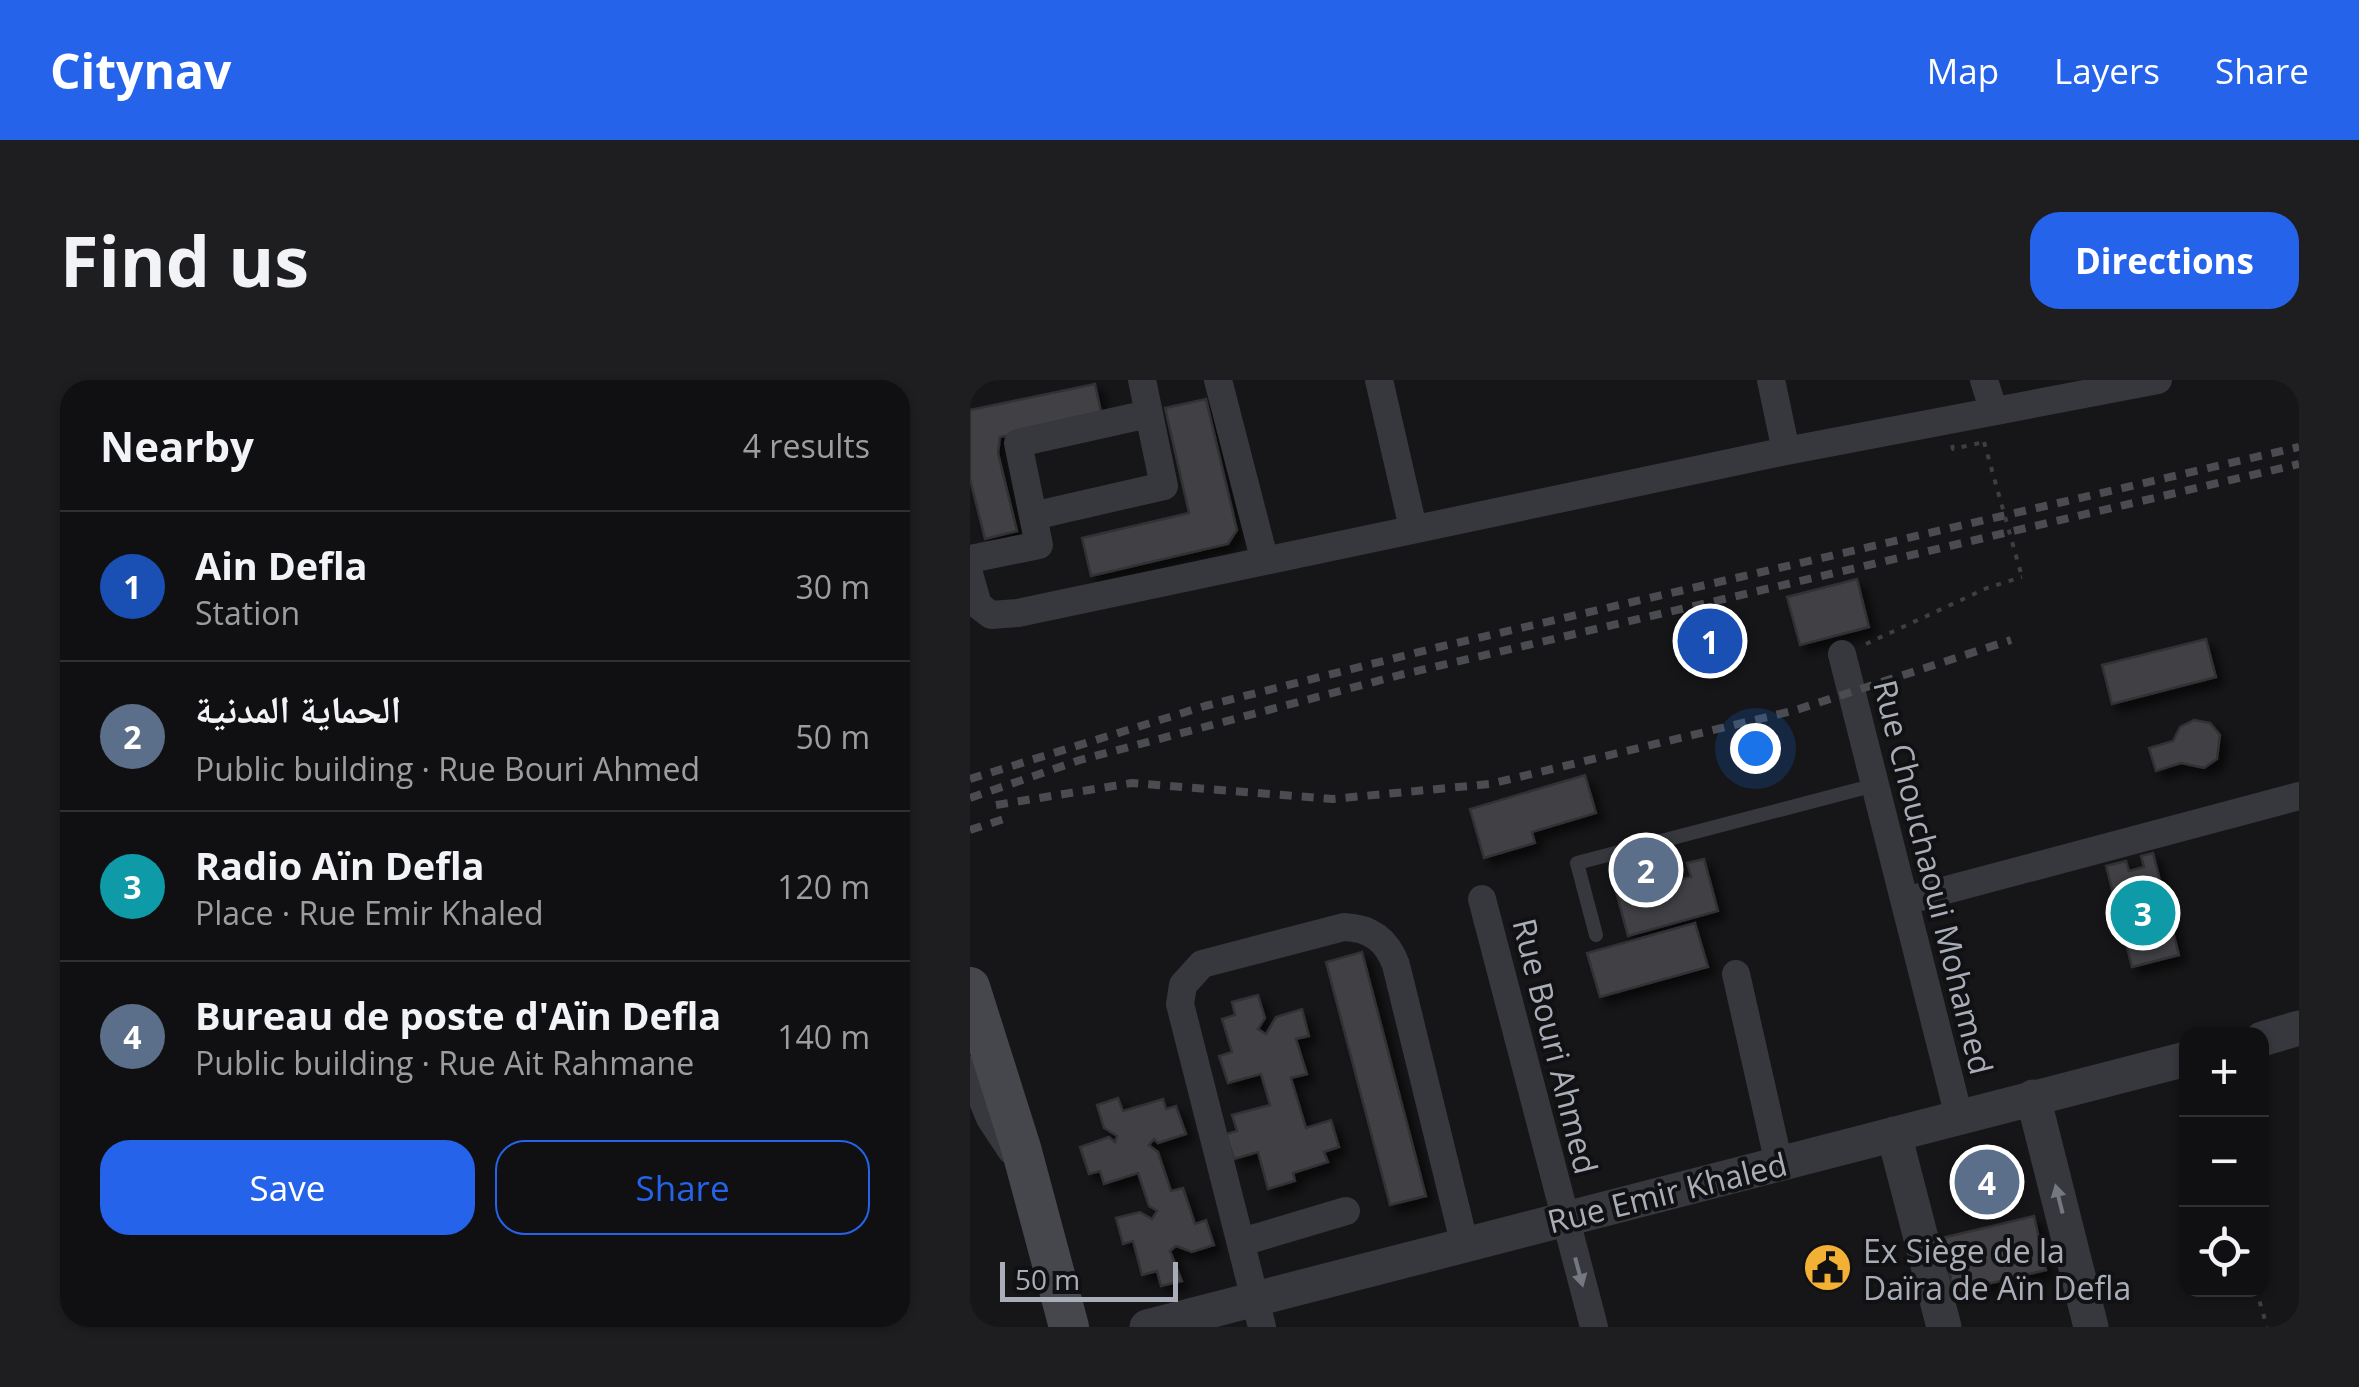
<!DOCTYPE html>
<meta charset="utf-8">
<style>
body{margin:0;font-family:"Open Sans","Noto Naskh Arabic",sans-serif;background:#1e1e20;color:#f1f3f6}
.controls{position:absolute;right:30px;bottom:30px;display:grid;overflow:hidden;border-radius:20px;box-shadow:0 2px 8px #0004}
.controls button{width:90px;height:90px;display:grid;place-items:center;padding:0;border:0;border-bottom:2px solid #303032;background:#101012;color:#f1f3f6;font:50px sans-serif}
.scale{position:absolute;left:30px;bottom:25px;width:178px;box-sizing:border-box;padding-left:10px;border:5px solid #a8adb8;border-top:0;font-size:28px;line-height:35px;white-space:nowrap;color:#a8adb8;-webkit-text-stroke:8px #111113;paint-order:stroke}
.you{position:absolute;left:785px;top:368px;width:35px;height:35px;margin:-25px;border:8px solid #fff;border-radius:50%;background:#1a73e8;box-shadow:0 0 0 15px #1a73e833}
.badge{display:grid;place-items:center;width:65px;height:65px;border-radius:50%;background:#2563eb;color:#fff;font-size:32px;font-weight:700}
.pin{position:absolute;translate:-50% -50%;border:5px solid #fff;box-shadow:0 2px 10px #0006}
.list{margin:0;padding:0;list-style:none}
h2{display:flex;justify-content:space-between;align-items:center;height:130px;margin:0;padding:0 40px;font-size:42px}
h2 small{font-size:32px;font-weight:400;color:#9c9d9f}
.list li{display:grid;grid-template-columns:65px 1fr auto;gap:30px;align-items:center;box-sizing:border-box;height:150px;padding:0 40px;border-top:2px solid #303032}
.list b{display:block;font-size:38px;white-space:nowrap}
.list p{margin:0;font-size:32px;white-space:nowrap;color:#9c9d9f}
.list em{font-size:32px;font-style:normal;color:#9c9d9f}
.actions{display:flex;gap:20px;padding:30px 40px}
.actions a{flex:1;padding:22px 0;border:2px solid #2563eb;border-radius:30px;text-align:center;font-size:35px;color:#2563eb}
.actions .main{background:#2563eb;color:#fff}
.icon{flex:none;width:55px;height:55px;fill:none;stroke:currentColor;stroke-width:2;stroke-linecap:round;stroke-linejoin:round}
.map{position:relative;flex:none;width:1329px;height:947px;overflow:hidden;border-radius:30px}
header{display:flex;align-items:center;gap:60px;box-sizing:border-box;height:140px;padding:0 50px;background:#2563eb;color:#fff}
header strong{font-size:48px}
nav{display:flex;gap:55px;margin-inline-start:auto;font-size:35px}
.intro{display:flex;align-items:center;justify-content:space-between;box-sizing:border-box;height:240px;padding:0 60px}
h1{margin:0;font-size:70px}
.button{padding:25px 45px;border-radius:30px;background:#2563eb;color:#fff;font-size:35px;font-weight:700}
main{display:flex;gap:60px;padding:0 60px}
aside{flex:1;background:#101012;border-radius:30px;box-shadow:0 2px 8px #0004}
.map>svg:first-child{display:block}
.building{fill:#404145;stroke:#303034;stroke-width:2.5;filter:url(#shadow)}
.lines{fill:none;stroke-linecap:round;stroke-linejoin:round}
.path{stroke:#3d3f44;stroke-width:4;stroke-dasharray:5 8;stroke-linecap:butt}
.service{stroke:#37383d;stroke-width:14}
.minor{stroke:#37383d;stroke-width:28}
.tertiary{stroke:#37383d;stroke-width:35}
.secondary{stroke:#45474d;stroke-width:40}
.rail{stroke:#4a4c52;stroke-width:8;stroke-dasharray:12 10;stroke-linecap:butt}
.path-bridge{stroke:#3d3f44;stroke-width:4;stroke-dasharray:5 8;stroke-linecap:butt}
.oneway{fill:#757881}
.labels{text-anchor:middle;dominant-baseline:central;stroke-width:8;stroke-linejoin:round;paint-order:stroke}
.street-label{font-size:32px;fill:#a8adb8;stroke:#111113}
.poi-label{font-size:32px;fill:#a8adb8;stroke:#111113;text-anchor:start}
</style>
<header>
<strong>Citynav</strong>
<nav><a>Map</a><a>Layers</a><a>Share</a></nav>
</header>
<div class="intro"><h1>Find us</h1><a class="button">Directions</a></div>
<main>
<aside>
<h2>Nearby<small>4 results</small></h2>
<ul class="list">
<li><span class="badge" style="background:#1a4fb4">1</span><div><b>Ain Defla</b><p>Station</p></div><em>30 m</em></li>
<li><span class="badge" style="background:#5c6f8a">2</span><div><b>الحماية المدنية</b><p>Public building · Rue Bouri Ahmed</p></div><em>50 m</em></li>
<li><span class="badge" style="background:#0f9aa8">3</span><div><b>Radio Aïn Defla</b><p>Place · Rue Emir Khaled</p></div><em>120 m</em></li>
<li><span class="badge" style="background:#5c6f8a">4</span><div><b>Bureau de poste d'Aïn Defla</b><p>Public building · Rue Ait Rahmane</p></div><em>140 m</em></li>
</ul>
<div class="actions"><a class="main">Save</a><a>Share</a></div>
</aside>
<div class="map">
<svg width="1329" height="947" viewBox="0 0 1329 947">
<defs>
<filter id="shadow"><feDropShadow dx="7" dy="7" stdDeviation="5" flood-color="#0009"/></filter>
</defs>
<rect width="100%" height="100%" fill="#161618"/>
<path class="building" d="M125,4l7,32 -102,21 -2,16 19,78 -32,8 -15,-60v-69z
M236,19l31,131 -9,14 -137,32 -9,-38 107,-25 -24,-105z
M887,199l12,48 -69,18 -13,-48z
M1236,259l10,38 -104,27 -10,-39z
M1224,340l16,3 10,12 -3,24 -13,9 -23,-5 -25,8 -7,-23 24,-7 7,-14z
M615,395l11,38 -64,19 3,11 -51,15 -14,-49z
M1183,473l26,102 -47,12 -26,-101 20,-5 3,10 15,-4 -3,-11z
M667,479l8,31 46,-13 -4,-14 17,-4 14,52 -90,25 -19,-70z
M725,543l13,44 -108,30 -13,-44z
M392,572l64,244 -36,9 -64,-243z
M288,615l7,23 -7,11 8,5 10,-17 26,-8 7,27 -13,3 11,35 -16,4 15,50 25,-8 8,27 -15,5 4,10 -35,11 2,8 -27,8 -10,-37 -24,7 -8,-25 11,-3 -5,-16 38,-10 -9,-31 -33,9 -9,-27 13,-4 -10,-33 13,-4 -3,-13z
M148,718l5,13 40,-12 3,10 10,-3 10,28 -28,9 -4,-4 -5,6 9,7 13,39 12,-3 12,36 11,-4 8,25 -22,7 -16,-6 -6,5 12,30 -21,5 -4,-15 -15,4 -9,-34 -10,3 -7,-26 24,-6 12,7 5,-8 -8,-5 -11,-33 -34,11 -4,-13 -11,3 -9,-27 29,-10 6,5 2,-6 -13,-8 -7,-23z
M1064,836l12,54 -92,22 -12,-54z"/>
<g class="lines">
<path class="path" d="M982,65l1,4 31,-7
M896,264l121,-56 35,-11
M1286,909l11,38"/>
<path class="service" d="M626,555l-19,-72 298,-78"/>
<path class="minor" d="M248,0l46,178
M409,0l34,148
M801,0l15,71
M1014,0l9,29
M63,136l-15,-73 130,-29
M0,179l69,-14 -6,-29 131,-30 -22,-106
M0,197l8,28 13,10 27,-2 768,-162 372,-71
M872,274l117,463
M512,519l112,428
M935,521l394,-105
M766,594l43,190
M0,690l20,48 21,32
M272,862l104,-31
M292,947l-82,-323 3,-19 19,-21 142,-37c27,1 43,13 52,38l68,277"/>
<path class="tertiary" d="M1292,659l37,-11
M1063,717l58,230
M924,754l50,193
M177,947l1039,-268"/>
<path class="secondary" d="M0,607l51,161 48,179"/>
<path class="rail" d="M0,399l235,-73 234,-59 860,-200
M0,418l110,-38 320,-85 899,-211
M26,425l136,-22 200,16 158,-15 306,-74 215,-70
M0,450l34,-11"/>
<path class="path-bridge" d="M1014,62l38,135"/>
</g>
<defs><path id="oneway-solid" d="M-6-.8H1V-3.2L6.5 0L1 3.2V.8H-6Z" transform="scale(2.5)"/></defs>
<g class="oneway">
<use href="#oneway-solid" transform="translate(1089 819) rotate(-104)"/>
<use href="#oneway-solid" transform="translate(609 892) rotate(75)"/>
</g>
<defs>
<symbol id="civic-disc" viewBox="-11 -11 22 22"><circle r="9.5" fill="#f2b134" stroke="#111113"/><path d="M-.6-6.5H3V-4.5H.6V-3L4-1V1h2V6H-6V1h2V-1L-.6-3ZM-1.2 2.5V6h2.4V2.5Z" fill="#111"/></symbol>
</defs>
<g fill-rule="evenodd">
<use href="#civic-disc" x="830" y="860" width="55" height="55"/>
</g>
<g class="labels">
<g class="street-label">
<text transform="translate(964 497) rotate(76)">Rue Chouchaoui Mohamed</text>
<text transform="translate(586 666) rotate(76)">Rue Bouri Ahmed</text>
<text transform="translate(697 812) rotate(-14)">Rue Emir Khaled</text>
</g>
<g class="poi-label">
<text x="893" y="870">Ex Siège de la<tspan x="893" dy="37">Daïra de Aïn Defla</tspan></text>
</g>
</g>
</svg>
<div class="controls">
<button>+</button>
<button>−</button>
<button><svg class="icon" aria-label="locate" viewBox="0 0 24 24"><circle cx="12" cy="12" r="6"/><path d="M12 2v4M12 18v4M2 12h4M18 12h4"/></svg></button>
</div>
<div class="scale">50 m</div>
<div class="you"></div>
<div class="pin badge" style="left:740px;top:261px;background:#1a4fb4">1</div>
<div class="pin badge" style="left:676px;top:490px;background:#5c6f8a">2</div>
<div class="pin badge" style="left:1173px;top:533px;background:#0f9aa8">3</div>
<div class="pin badge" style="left:1017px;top:802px;background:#5c6f8a">4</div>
</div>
</main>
